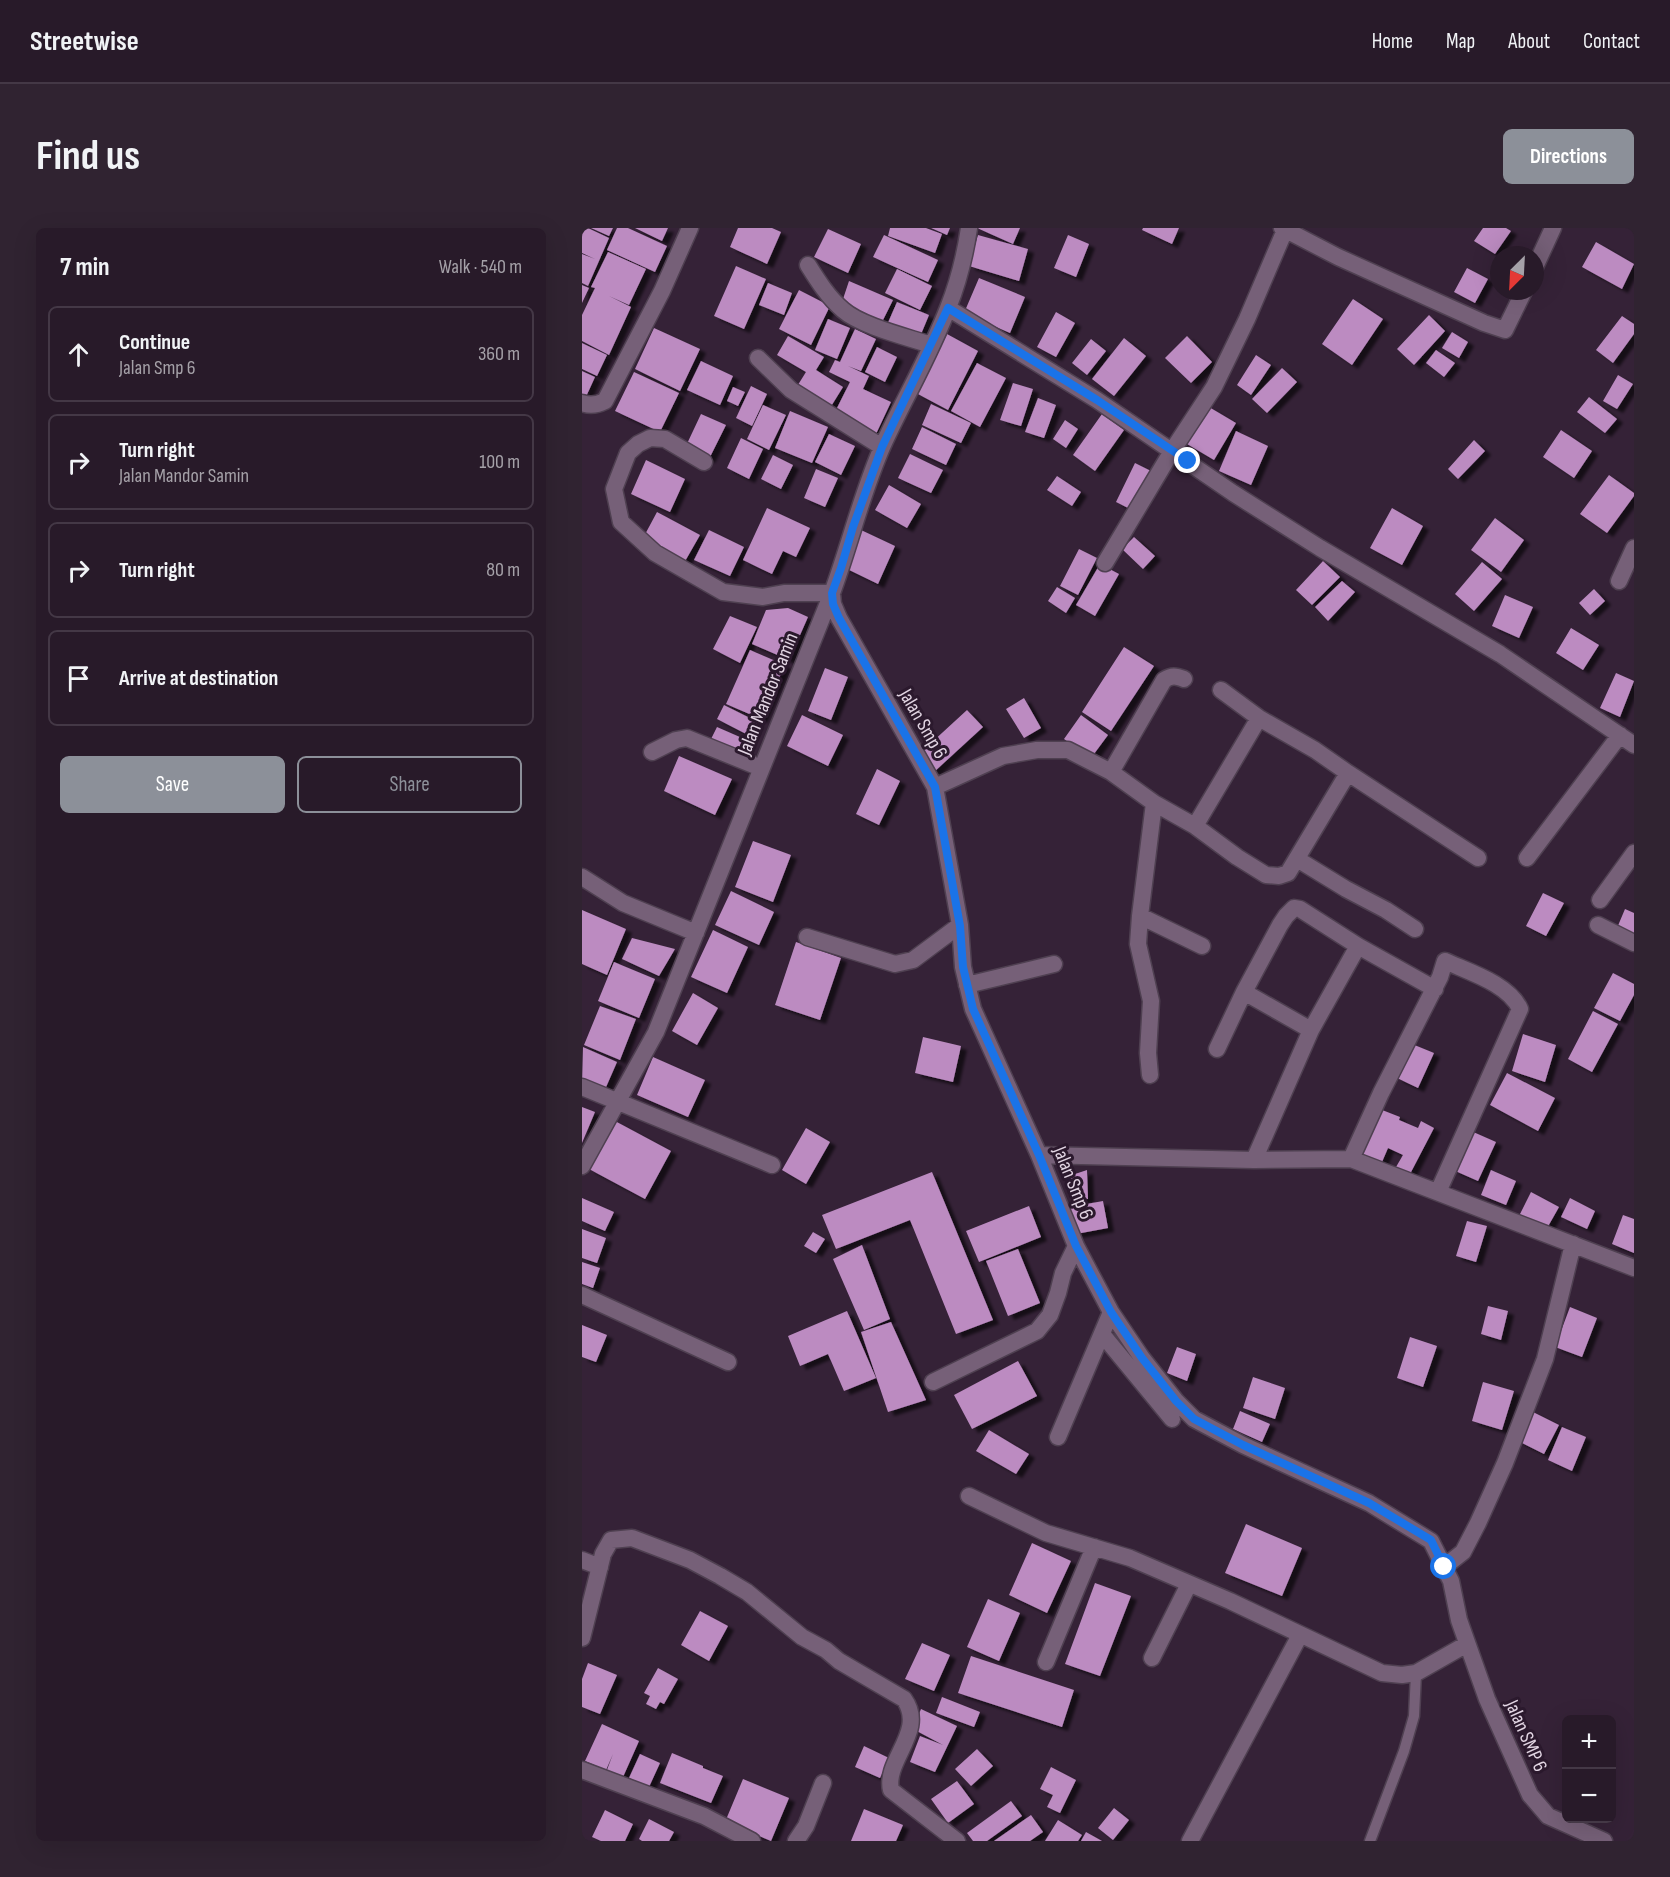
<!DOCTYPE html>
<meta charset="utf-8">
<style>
body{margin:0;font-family:"Sofia Sans Condensed",sans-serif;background:#302331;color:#f1f3f6}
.controls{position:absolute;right:18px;bottom:18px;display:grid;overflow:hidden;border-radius:9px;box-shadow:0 6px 24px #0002}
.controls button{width:54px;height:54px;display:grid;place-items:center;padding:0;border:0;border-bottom:2px solid #443846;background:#281a29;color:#f1f3f6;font:30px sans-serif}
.compass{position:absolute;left:908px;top:18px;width:54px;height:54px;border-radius:50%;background:#281a29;box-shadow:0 6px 24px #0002;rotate:204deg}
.stop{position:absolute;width:18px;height:18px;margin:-14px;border:4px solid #1a73e8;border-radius:50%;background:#fff}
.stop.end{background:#1a73e8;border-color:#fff;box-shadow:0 2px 6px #0008}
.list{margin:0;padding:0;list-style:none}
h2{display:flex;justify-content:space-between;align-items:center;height:78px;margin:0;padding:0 24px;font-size:26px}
h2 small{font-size:20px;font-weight:400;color:#a5a1a8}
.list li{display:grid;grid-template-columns:39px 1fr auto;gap:18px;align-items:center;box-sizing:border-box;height:96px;margin:0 12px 12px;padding:0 12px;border:2px solid #443846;border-radius:9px}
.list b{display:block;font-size:22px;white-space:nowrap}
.list p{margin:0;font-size:20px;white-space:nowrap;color:#a5a1a8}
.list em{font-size:20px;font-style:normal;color:#a5a1a8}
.actions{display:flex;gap:12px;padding:18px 24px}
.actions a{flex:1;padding:14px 0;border:2px solid #8c9099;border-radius:9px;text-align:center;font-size:21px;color:#8c9099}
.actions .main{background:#8c9099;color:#fff}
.icon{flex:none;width:33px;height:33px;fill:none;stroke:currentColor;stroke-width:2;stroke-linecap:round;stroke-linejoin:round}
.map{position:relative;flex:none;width:1052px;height:1613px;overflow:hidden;border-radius:9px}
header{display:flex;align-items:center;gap:36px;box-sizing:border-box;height:84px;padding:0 30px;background:#281a29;border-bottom:2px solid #443846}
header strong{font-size:28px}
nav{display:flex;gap:33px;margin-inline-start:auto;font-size:21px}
.intro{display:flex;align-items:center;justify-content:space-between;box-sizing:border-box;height:144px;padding:0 36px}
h1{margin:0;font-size:42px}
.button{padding:15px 27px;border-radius:9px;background:#8c9099;color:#fff;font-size:21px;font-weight:700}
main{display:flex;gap:36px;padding:0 36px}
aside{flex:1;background:#281a29;border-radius:9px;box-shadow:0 6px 24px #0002}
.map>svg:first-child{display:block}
.building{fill:#bc8bc1;filter:url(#shadow)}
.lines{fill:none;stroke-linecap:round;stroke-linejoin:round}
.service-casing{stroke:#4f4051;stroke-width:13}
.minor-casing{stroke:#4f4051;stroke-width:19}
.service{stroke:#766078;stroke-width:10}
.minor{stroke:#766078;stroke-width:16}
.route{stroke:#1a73e8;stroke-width:8}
.labels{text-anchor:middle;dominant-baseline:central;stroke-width:6;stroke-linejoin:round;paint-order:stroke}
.street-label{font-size:20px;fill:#e2d5e3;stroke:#2b192d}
</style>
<header>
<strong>Streetwise</strong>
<nav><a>Home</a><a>Map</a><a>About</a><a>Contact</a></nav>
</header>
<div class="intro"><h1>Find us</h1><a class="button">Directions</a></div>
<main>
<aside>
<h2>7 min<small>Walk · 540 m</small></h2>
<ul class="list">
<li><svg class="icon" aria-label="ahead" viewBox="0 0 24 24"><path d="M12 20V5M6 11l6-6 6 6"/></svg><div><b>Continue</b><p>Jalan Smp 6</p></div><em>360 m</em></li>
<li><svg class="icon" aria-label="right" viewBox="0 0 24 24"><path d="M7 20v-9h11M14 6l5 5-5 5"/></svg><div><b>Turn right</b><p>Jalan Mandor Samin</p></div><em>100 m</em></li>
<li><svg class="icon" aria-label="right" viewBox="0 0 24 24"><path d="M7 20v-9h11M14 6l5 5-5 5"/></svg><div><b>Turn right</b></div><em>80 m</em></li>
<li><svg class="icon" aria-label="arrive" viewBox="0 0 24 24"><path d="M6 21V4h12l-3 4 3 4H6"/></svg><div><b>Arrive at destination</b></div></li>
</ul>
<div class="actions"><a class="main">Save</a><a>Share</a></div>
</aside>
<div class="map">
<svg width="1052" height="1613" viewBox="0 0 1052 1613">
<defs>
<filter id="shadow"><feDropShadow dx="6" dy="4" stdDeviation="1.5" flood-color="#0009"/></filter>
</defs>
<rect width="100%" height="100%" fill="#352237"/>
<path class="building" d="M0,0h6l21,10 -21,48 -6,-3v-29l13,5 -13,-6z
M9,0h22l-4,8z
M35,0h11l39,18 -12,26 -48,-22z
M53,0h33l-6,13z
M156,0h34l9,4 -14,32 -37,-17z
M308,0h36l16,6 -7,19 -47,-17z
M349,0h19l-3,7z
M395,0h43l-7,16z
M561,0h36l-7,16 -30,-14z
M901,0h23l5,3 -16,23 -21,-13z
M246,1l33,15 -13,29 -34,-16z
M302,7l54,25 -10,22 -55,-25z
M396,7l50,14 -9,32 -50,-15z
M486,7l21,9 -13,33 -22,-9z
M1014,14l38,22 -12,25 -40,-22z
M26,24l38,17 -17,36 -20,-9 22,11 -22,48 -27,-14v-26l13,-27 -4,-1z
M154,38l30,13 -22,50 -30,-13z
M885,40l21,11 -13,24 -21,-11z
M315,41l35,17 -12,24 -35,-17z
M397,50l46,19 -15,36 -46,-20z
M267,53l44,19 -11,22 -41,-17z
M186,55l24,10 -8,22 -25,-10z
M0,57l7,3 -7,15z
M217,62l31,16 -19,39 -32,-16z
M771,71l30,20 -31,46 -30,-21z
M315,74l32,13 -10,24 -32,-14z
M474,84l19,11 -19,34 -19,-10z
M847,87l16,16 -31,34 -17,-16z
M1040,88l12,8v10l-21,29 -17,-13z
M246,91l22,9 -13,31 -22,-9z
M72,100l46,21 -20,42 -45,-22z
M273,101l21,10 -15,32 -13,-5 21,10 -6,13 28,13 -15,32 -42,-20 16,-32 -21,-10 6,-12 5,2z
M870,104l16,10 -9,16 -17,-10z
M365,106l31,17 -30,59 -32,-17z
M206,108l36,21 -8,13 27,17 -13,21 -34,-20 10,-16 -29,-17z
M605,108l25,26 -21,21 -26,-25z
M542,110l22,18 -32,40 -22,-17z
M509,111l15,12 -19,24 -15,-12z
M0,115l25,12 -10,21 -15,-7z
M295,119l20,10 -12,25 -20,-10z
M854,122l19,13 -11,14 -18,-14z
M674,127l15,10 -20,30 -14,-10z
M119,133l32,15 -13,29 -33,-15z
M395,135l29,15 -26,49 -29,-16z
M700,140l15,14 -30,31 -15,-14z
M0,143l13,6 -10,22 -3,-1z
M52,144l45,21 -19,39 -45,-21z
M1036,147l15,9 -16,25 -14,-8z
M431,155l20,6 -12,37 -21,-6z
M169,158l16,8 -15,32 -16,-8z
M151,159l12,5 -7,14 -11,-5z
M1007,169l28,22 -12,14 -28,-21z
M456,170l18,7 -12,33 -19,-6z
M349,176l40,19 -10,20 -39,-18z
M181,177l23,10 -17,35 -22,-11z
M627,179l27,16 -22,37 -27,-16z
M208,183l38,16 -16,36 -37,-15z
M119,186l25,11 -17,34 -24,-11z
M520,186l22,16 -29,41 -22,-16z
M483,192l13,9 -12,19 -13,-9z
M340,199l34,17 -10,21 -34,-16z
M979,202l31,21 -18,27 -31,-21z
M654,203l32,15 -17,39 -32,-14z
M247,206l26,12 -14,29 -26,-13z
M159,210l22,11 -14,30 -22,-11z
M892,212l11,11 -27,28 -10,-10z
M328,226l33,16 -12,23 -33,-15z
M191,227l20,10 -12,24 -20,-10z
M64,232l39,19 -15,33 -39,-18z
M553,235l16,8 -19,39 -16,-8z
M234,241l22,9 -13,29 -21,-9z
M1027,247l25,18v3l-27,37 -27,-19z
M475,248l24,16 -9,14 -25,-16z
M307,257l32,19 -14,24 -32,-18z
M185,280l43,20 -14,29 -13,-6 -11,23 -29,-14z
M810,280l31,18 -21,39 -32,-17z
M75,284l43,23 -16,28 -42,-23z
M913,290l29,22 -23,32 -30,-22z
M127,302l35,17 -14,29 -36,-16z
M279,302l34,16 -17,38 -35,-17z
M552,309l21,19 -12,13 -21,-20z
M497,321l18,9 -19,37 -18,-9z
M741,333l17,16 -28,28 -16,-15z
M900,334l20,17 -28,32 -19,-17z
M518,336l19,10 -24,42 -19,-11z
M760,353l13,11 -27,29 -13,-14z
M475,359l18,11 -9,15 -18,-12z
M1012,361l11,12 -15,14 -11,-12z
M923,367l28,12 -14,31 -27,-12z
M206,380l20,9 -19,43 -37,-16 14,-34z
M148,388l27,11 -17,36 -27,-14z
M989,400l28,17 -16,25 -27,-17z
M542,419l30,19 -43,65 -29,-19z
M168,422l35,15 -24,54 -35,-15z
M243,440l23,9 -17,43 -23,-9z
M1034,445l18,8 -14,36 -20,-9z
M442,470l17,30 -17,10 -18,-29z
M142,477l34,17 -8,14 -33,-17z
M385,482l16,17 -49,45 -16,-17z
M220,487l41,20 -15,31 -41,-20z
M499,487l27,20 -17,23 -27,-19z
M135,499l32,14 -6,14 -32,-16z
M97,528l53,23 -17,36 -51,-24z
M295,541l23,12 -21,44 -23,-11z
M171,613l38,14 -18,47 -38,-15z
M149,663l43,21 -15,33 -44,-20z
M961,665l21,10 -18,33 -20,-10z
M1043,681l9,4v25l-17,-10z
M0,682l44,19 -19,46 -25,-11z
M131,702l35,17 -21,46 -36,-16z
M50,710l43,11 -16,27 -37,-17z
M214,714l45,16 -21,62 -45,-15z
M32,734l41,17 -16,39 -41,-17z
M1031,745l21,11v11l-14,26 -26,-13z
M111,765l25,15 -21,37 -25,-14z
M18,778l36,13 -16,41 -36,-15z
M1011,783l25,13 -26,48 -24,-13z
M941,806l33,11 -11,37 -33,-11z
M341,809l38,9 -8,36 -38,-9z
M830,816l22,9 -16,35 -21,-10z
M1,819l34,15 -14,32 -21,-9z
M71,829l52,23 -17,37 -51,-22z
M925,845l48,25 -17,33 -48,-26z
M0,879l13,5 -13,31z
M795,880l23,9 -1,3 19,8 3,-7 13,7 -24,46 -14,-7 7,-12 -15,-7 -6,14 -23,-9z
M33,893l56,30 -26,48 -56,-30z
M224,900l24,14 -24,42 -24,-14z
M889,903l25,11 -18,39 -25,-11z
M505,942l1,29 -17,1 -2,-24z
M909,942l25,11 -10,24 -25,-10z
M350,944l61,148 -37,14 -46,-114 -74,29 -14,-34z
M949,964l28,15 -13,23 -27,-14z
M0,970l32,14 -9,19 -23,-10z
M988,970l25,13 -8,18 -26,-12z
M521,973l5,27 -32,6 -6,-27z
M447,978l12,31 -62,25 -13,-31z
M1041,987l11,4v34l-22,-9z
M885,993l20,5 -11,36 -20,-6z
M0,1001l24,9 -9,25 -15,-5z
M231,1004l12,7 -9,14 -12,-7z
M280,1017l28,74 -26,11 -31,-71z
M436,1021l22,54 -32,13 -22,-55z
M0,1034l18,6 -7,20 -11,-4z
M906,1078l20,5 -7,29 -20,-6z
M988,1079l27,11 -15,39 -27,-10z
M265,1083l29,67 -32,13 -16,-37 -28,12 -12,-30z
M309,1094l35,78 -38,12 -27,-80z
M0,1097l25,10 -11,27 -14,-5z
M828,1109l27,9 -14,41 -26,-9z
M595,1119l19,7 -9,27 -20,-8z
M436,1133l19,35 -65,33 -18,-34z
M671,1149l32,11 -10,31 -32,-11z
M901,1154l31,9 -12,39 -30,-9z
M658,1183l30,13 -8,18 -29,-13z
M951,1184l26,13 -15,29 -26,-13z
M980,1199l24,10 -14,34 -24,-11z
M407,1202l40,24 -13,20 -40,-23z
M664,1296l56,24 -20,48 -57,-23z
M450,1315l39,18 -24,52 -38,-18z
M513,1355l36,13 -31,80 -35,-12z
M406,1371l32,14 -21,48 -32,-14z
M118,1383l28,15 -19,35 -28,-16z
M340,1415l28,12 -16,36 -29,-12z
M389,1428l103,34 -12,37 -104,-34z
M6,1435l29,12 -17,39 -18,-7v-28z
M76,1440l20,11 -14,25 -4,-2 -4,7 -10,-5 4,-8 -6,-3z
M360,1469l38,15 -6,15 -38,-14z
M339,1481l36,17 -22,46 -25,-10 10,-26 23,9 -30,-16z
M20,1496l37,17 -16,36 -16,-7 6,-16 -7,16 -21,-9z
M282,1518l25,12 -9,20 -25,-11z
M395,1521l16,17 -22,20 -16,-17z
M90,1525l31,13v2l20,8 -12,27 -51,-20z
M58,1526l20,9 -11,24 -20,-9z
M469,1539l25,13 -16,33 -13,-6 6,-12 -13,-6z
M161,1551l46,19 -18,43 -46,-19z
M375,1553l17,23 -26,19 -17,-24z
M429,1573l11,15 -35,25h-14l-6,-8z
M532,1580l15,12 -16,20 -15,-12z
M282,1581l39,16 -7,16h-45z
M23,1582l28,14 -8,17h-24l-9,-4z
M449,1587l12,17 -13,9h-36z
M67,1591l25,13 -5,9h-27l-3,-2z
M476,1592l24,15 -4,6h-33z
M504,1604l16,9h-21z"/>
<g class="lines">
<defs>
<path id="service" d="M788,1613l34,-90 10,-35 2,-43"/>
<path id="minor" d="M700,0l56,29 146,66 21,7 19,-39
M226,37c10,16 20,32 35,45 18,16 64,27 88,35
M953,39l18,-39
M366,80l149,92 136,93 87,55 180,106 134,91
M176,130l33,32 91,57
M0,175c8,3 15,2 23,-2l57,-110 28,-63
M122,234l-39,-23 -15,-1 -12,6 -10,9 -14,36 7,33 34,31 68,39 40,5 21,-4h48
M523,335l67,-112 42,-64 33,-68 38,-89
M1037,353l15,-33
M250,365l1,11 6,14 96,169 25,138 3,42 10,42 66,146 37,91 35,66 31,46 34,43 18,18 49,26 126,58 62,38 20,40 8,39 28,79 43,96 18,21 56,25
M639,462l38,28 56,32 33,23
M70,524l24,-12 11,-2 74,30
M529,544l53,-92c8,-5 12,-4 20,-1
M353,559l68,-31 34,-6h31l43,22 43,31 41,23 42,31 29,18 13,1 9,-3 60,-100 130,85
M613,598l64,-108
M945,630l93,-123
M715,631l49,30 40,21 29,19
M0,649l41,26 73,30
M1018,672l34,-47
M712,680l6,1 58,37 -47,84 -67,-38 36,-67 6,-9z
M558,688l62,30
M1016,697l36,18
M225,709l88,27 18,-4 47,-35
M776,718l77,43
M385,757l87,-21
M635,821l27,-57
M568,847l-2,-22 3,-52 -13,-57 2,-28 14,-113
M0,859l190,78
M457,927l215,5 97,-1 283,109
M769,931l30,-66 59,-116 5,-16c24,11 64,23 75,48l-82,183
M672,932l57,-130
M0,938l74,-134 176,-439c18,-49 30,-101 51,-148 21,-46 47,-90 65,-137 10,-25 17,-53 21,-80
M0,1067l146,67
M520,1106l70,85
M351,1154l104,-51 13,-16 8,-22 5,-20 13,-27
M476,1209l53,-125
M387,1268l77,37 84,25 100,43 152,72 20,2 14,-2 51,-29
M0,1332l18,7
M862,1339l19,-15 15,-29 27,-60 40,-104 28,-115
M0,1410l21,-84 8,-14 21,-2 58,22 30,16 27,16 55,45 24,13 13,11 65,38c23,32 -20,61 -13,91l66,51
M570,1430l37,-74
M464,1434l48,-115
M0,1542l122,46 48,25
M214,1613l10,-15 17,-43
M608,1613l110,-206"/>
</defs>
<use href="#service" class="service-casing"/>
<use href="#minor" class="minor-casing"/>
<use href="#service" class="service"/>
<use href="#minor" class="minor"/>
</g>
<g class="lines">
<path class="route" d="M606,233l-91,-61 -149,-92 -66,139 -29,80 -12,41 -9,25 1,11 6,14 96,169 25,139 3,41 10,42 66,146 37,91 35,66 31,46 34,43 18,18 49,26 126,58 62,37 13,27"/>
</g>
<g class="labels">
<g class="street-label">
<text transform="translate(186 466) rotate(-68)">Jalan Mandor Samin</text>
<text transform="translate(341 496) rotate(60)">Jalan Smp 6</text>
<text transform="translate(491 955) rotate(68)">Jalan Smp 6</text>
<text transform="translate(944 1508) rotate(66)">Jalan SMP 6</text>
</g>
</g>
</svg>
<div class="controls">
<button>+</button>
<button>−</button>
</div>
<svg class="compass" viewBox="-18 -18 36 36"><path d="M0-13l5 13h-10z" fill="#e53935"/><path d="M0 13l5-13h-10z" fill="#a5a1a8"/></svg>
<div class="stop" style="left:862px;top:1339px"></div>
<div class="stop end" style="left:606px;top:233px"></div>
</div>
</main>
